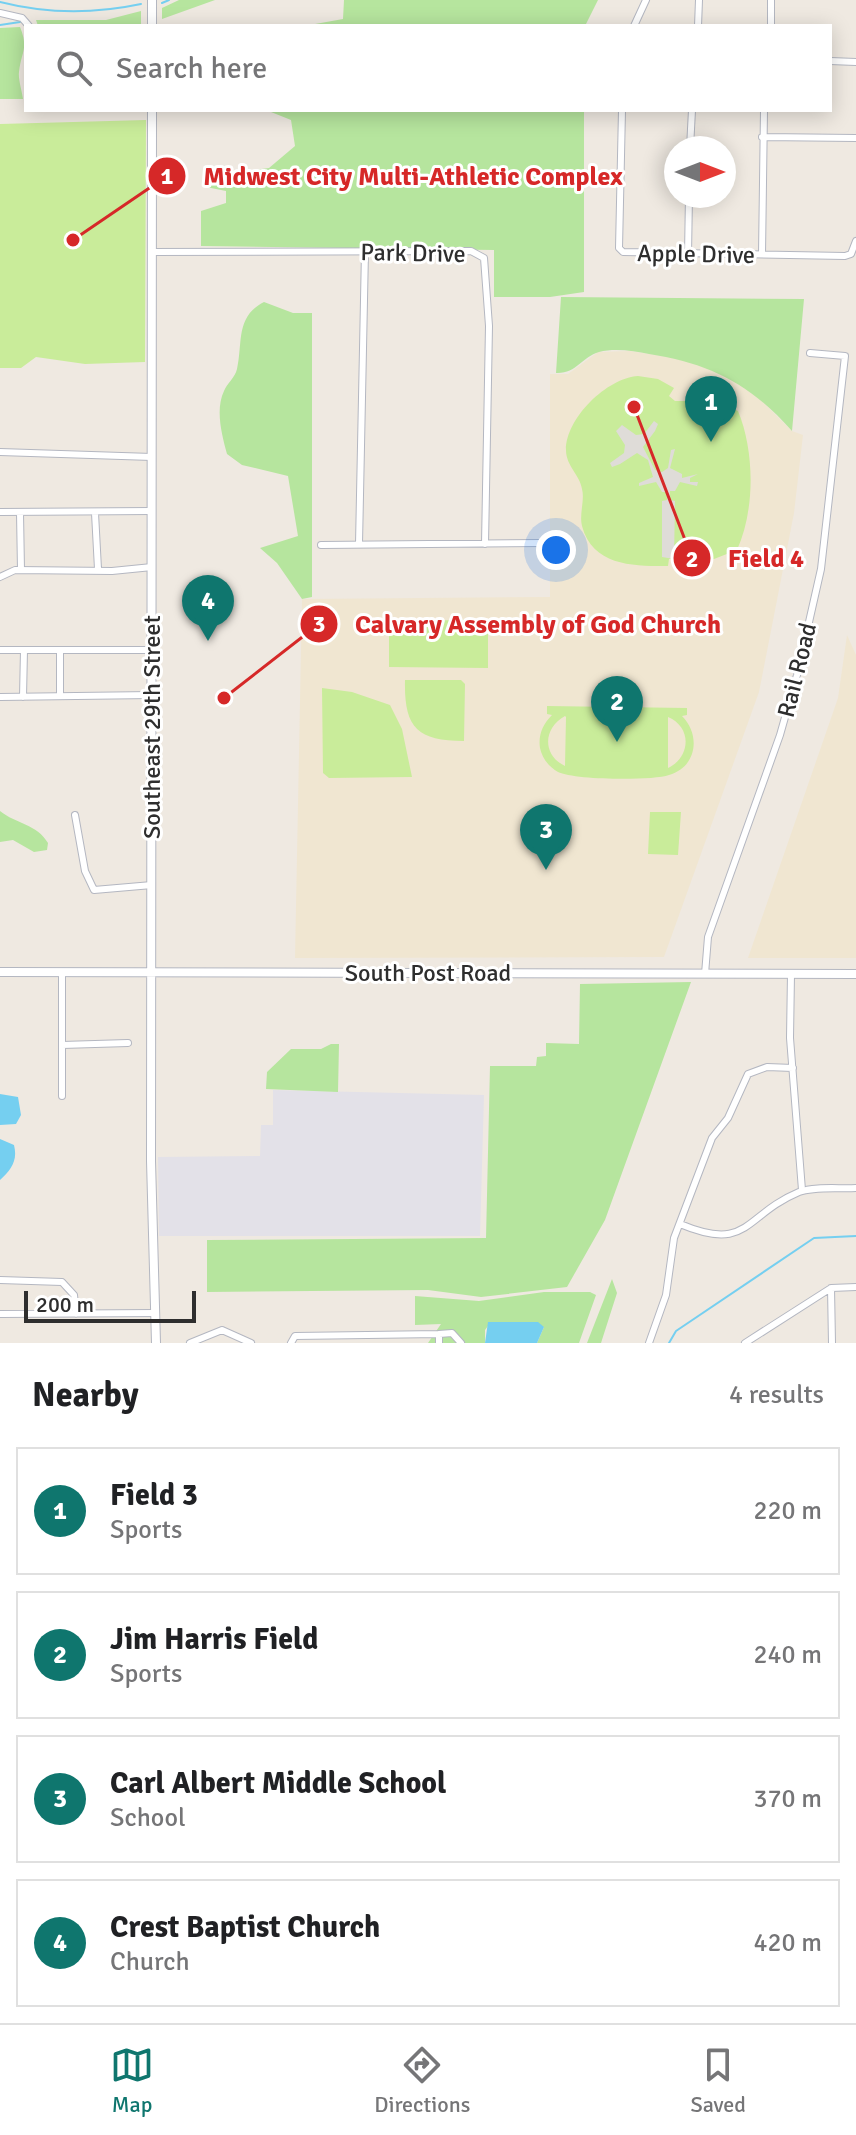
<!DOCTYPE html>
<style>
body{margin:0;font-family:Signika,sans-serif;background:#f6f6f6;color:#202124}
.compass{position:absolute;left:664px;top:136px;width:72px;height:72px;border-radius:50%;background:#fff;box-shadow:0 4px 20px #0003;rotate:90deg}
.scale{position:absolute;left:24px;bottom:20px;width:172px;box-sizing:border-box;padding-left:8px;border:4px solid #2e2e2e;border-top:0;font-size:22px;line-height:28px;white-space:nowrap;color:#2e2e2e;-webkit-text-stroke:6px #fff;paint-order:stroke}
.you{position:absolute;left:556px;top:550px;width:28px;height:28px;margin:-20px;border:6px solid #fff;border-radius:50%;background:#1a73e8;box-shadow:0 0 0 12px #1a73e833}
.badge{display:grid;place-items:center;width:52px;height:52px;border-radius:50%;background:#0f766e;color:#fff;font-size:26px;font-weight:700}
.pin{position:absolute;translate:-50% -66px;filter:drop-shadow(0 2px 4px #0008)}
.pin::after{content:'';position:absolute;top:42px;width:28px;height:24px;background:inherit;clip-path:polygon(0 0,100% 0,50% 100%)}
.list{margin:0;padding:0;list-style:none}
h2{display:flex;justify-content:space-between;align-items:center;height:104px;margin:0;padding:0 32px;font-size:34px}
h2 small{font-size:26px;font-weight:400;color:#757577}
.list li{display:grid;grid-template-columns:52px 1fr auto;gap:24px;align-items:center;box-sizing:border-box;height:128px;margin:0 16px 16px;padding:0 16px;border:2px solid #e0e0e0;border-radius:0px}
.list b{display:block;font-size:30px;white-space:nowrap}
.list p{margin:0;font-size:26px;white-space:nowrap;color:#757577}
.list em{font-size:26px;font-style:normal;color:#757577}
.icon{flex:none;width:44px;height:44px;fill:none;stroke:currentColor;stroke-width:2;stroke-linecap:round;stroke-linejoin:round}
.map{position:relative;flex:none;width:856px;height:1343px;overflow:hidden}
.search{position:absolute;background:#fff;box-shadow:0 4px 20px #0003;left:24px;right:24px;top:24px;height:88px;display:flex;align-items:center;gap:20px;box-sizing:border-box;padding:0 28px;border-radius:0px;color:#757577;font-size:30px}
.sheet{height:680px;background:#fff}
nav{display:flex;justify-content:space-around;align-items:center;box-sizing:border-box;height:112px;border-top:2px solid #e0e0e0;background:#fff;font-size:22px;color:#757577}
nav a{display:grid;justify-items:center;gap:4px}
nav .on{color:#0f766e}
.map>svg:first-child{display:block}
.industrial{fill:#e3e1e8}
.education{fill:#f0e6d1}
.green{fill:#b6e59e}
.pitch{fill:#c9ec9a;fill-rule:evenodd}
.plaza{fill:#dfdcd8}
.water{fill:#75cff0}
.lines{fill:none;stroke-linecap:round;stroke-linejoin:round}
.stream{stroke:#75cff0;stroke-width:2}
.street-casing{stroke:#b4b7c1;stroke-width:8}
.secondary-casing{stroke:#b4b7c1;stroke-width:10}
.street{stroke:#fff;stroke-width:6}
.secondary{stroke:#fff;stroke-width:8}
.labels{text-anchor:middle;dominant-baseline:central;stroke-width:6;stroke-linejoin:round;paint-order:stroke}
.street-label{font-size:24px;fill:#2e2e2e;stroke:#fff}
.leader{fill:none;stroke:#d62828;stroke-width:3}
.callout-dot{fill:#d62828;stroke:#fff;stroke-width:3}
.mark-label{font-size:24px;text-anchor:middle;font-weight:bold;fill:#fff}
.callout-label{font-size:26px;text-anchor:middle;font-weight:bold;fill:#d62828;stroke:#fff;stroke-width:6;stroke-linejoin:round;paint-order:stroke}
</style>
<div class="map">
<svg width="856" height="1343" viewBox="0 0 856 1343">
<rect width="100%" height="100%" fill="#efe9e1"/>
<path class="industrial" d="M273,1090l211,5 -4,141h-321l-1,-79 102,-1 1,-31h12z"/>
<path class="education" d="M630,351l59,9 36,14 28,18 39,39 11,4 -9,78 -35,179 -95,265 -369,1 7,-359 248,-2v-223h18l30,-22z
M847,635l9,20v303h-108l90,-260z"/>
<path class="green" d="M179,0h36l-53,19v-11z
M344,0h254l-13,26h-281l39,-7z
M141,11v15h-103l-2,-6h70z
M20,27c9,22 1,25 -1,45 -1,7 3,19 4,27h-23v-71z
M266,110h318v182l-34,5h-56v-47l-293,-4v-35l25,-8v-12l-20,-4 -2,-10 65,-9 26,-22 -4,-26z
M561,297l243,2 -12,132c-40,-46 -83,-68 -143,-77 -15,-3 -34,-6 -50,-2 -17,5 -23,22 -43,21z
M264,302l29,11h19v284l-10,2 -25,-36 -17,-15 38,-12 -10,-60 -46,-11 -15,-11c-5,-19 -12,-44 -3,-63 3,-8 11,-13 13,-22 6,-26 -2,-52 27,-67z
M0,811c16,13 37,13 48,32l-1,7 -13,2 -21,-12 -13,2z
M691,982l-86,238 -38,67 -86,10 -53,-7 -221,2v-52l279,-2 4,-172h46l1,-9 9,-1v-13l33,1 1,-60z
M331,1044h8l-1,48 -72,-3 1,-17 24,-23h30z
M612,1279l5,14 -16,50h-14z
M544,1292h46l6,3 -17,48h-42l7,-16 -53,-5 -6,8v13h-57l13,-19 -26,1v-29l64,5z"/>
<path class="pitch" d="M146,120l-1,242 -60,2 -49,-7 -15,11h-21v-244z
M638,376l20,3 16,9 -5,8 6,5h40l23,10c17,41 17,99 -1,139l-23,9h-45l-1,7c-33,0 -75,1 -86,-40 -3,-12 3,-26 0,-37 -2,-14 -16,-23 -16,-39 0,-32 41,-72 72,-74z
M488,619v49l-99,-1v-45z
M405,680h56l4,4 -1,57c-48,0 -60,-14 -59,-61z
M322,688l30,4 38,13 12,24 10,48 -83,1 -6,-5z
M547,706l140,2v7l-5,1c19,19 15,51 -13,59 -17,6 -95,5 -111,-3 -9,-5 -16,-14 -18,-24 -2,-13 3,-24 12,-33l-5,-1zM565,716l1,1 -1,49c-23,-11 -22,-38 0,-50zM668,717c24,10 23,40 0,51z
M650,812h31l-3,43 -30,-1z"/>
<path class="plaza" d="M654,421l4,3 -3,7 -12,16 12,23 7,2 6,-4 3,-18 4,-1 -5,19 12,6v4l16,-4 -8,4v4h8l-1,4 -17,-4 -5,9h-5v9l5,1 -1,58 -12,-2v-56l5,-1v-8h-5l-6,-10 -17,4v-3l14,-6 -5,-17 -11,-7 -17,11 -8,3 -2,-4 14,-10 1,-8 -9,-14 6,-6 14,10 8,-1z"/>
<path class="water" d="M0,1094l18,3 3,18 -5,9 -16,1z
M0,1139l14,6c4,16 -3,25 -14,35z
M488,1322h50l6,5 -7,16h-52z"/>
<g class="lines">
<path class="stream" d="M0,2c47,12 94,12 141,2
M162,3l7,-3
M0,25l20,-3
M669,1343l7,-12 138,-93 42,-2"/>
<defs>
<path id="street" d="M771,0v26
M0,13l22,5 7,8
M634,26l12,-26
M698,26l1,-26
M830,61l26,1
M622,110l-3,138 4,4 222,4 6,-2 5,-13
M762,137l94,1
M690,148l2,-38
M151,252l320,-1 13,7 5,68 -4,218
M688,254l1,-58
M762,254l2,-144
M0,452l152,5
M0,512l152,-1
M20,513l1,57
M95,513l3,56
M359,544l6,-293
M321,545l221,-2
M0,577l15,-7 97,1 40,-4
M0,650h152
M60,696v-46
M0,697l152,-2
M23,697l1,-47
M75,815l10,56 9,19 58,-5
M705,974l3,-37 72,-202 17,-60 24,-106 24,-213 -35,-3
M791,974l-1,64 12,152
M62,1045l66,-2
M62,1096v-122
M680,1224c69,29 64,-9 119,-32 16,-6 40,-3 57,-4
M0,1280l62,2 12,13 2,19
M831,1288l1,55
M0,1314l156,-1
M439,1334l13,-1 9,10
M190,1343l32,-13 29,13
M291,1343l4,-7 144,-2v9
M649,1343l17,-48 8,-57 38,-100 16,-20 20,-44 19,-7 26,1
M745,1343l86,-55 25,-1"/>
<path id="secondary" d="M152,26v-26
M152,110l-1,1051 5,182
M0,972l856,2"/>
</defs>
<use href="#street" class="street-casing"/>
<use href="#secondary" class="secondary-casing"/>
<use href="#street" class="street"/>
<use href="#secondary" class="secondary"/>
</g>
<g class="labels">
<g class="street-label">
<text transform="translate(413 253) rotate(1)">Park Drive</text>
<text transform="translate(696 254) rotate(1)">Apple Drive</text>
<text transform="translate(797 670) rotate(-76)">Rail Road</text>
<text transform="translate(152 727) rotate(-90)">Southeast 29th Street</text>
<text x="428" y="973">South Post Road</text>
</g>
</g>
<path class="leader" d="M73 240L167 176M634 407L692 558M224 698L319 624"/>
<g class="callout-dot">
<circle cx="73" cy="240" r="8"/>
<circle cx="634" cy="407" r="8"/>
<circle cx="224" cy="698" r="8"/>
<circle cx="167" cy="176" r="20"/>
<circle cx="692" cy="558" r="20"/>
<circle cx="319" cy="624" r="20"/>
</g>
<g class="mark-label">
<text x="167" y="184">1</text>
<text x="692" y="567">2</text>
<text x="319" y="632">3</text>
</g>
<g class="callout-label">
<text x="413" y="185">Midwest City Multi-Athletic Complex</text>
<text x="766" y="567">Field 4</text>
<text x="538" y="633">Calvary Assembly of God Church</text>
</g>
</svg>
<svg class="compass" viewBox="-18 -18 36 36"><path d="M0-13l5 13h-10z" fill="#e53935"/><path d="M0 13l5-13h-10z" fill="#757577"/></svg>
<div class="scale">200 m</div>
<div class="you"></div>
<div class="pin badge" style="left:711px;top:442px">1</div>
<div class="pin badge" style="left:617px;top:742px">2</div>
<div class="pin badge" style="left:546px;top:870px">3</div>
<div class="pin badge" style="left:208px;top:641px">4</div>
<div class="search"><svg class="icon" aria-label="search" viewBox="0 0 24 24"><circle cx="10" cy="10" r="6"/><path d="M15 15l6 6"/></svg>Search here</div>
</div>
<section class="sheet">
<h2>Nearby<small>4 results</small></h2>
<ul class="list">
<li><span class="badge">1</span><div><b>Field 3</b><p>Sports</p></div><em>220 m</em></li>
<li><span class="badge">2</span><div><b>Jim Harris Field</b><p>Sports</p></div><em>240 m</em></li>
<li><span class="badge">3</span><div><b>Carl Albert Middle School</b><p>School</p></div><em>370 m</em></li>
<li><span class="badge">4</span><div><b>Crest Baptist Church</b><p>Church</p></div><em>420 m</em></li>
</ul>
</section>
<nav>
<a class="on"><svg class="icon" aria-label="map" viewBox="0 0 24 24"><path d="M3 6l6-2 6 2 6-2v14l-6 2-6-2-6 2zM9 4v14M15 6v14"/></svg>Map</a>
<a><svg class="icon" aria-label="directions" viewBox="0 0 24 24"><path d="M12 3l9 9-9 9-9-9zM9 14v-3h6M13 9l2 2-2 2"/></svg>Directions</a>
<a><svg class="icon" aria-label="saved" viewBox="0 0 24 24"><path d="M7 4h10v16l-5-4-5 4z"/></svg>Saved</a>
</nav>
